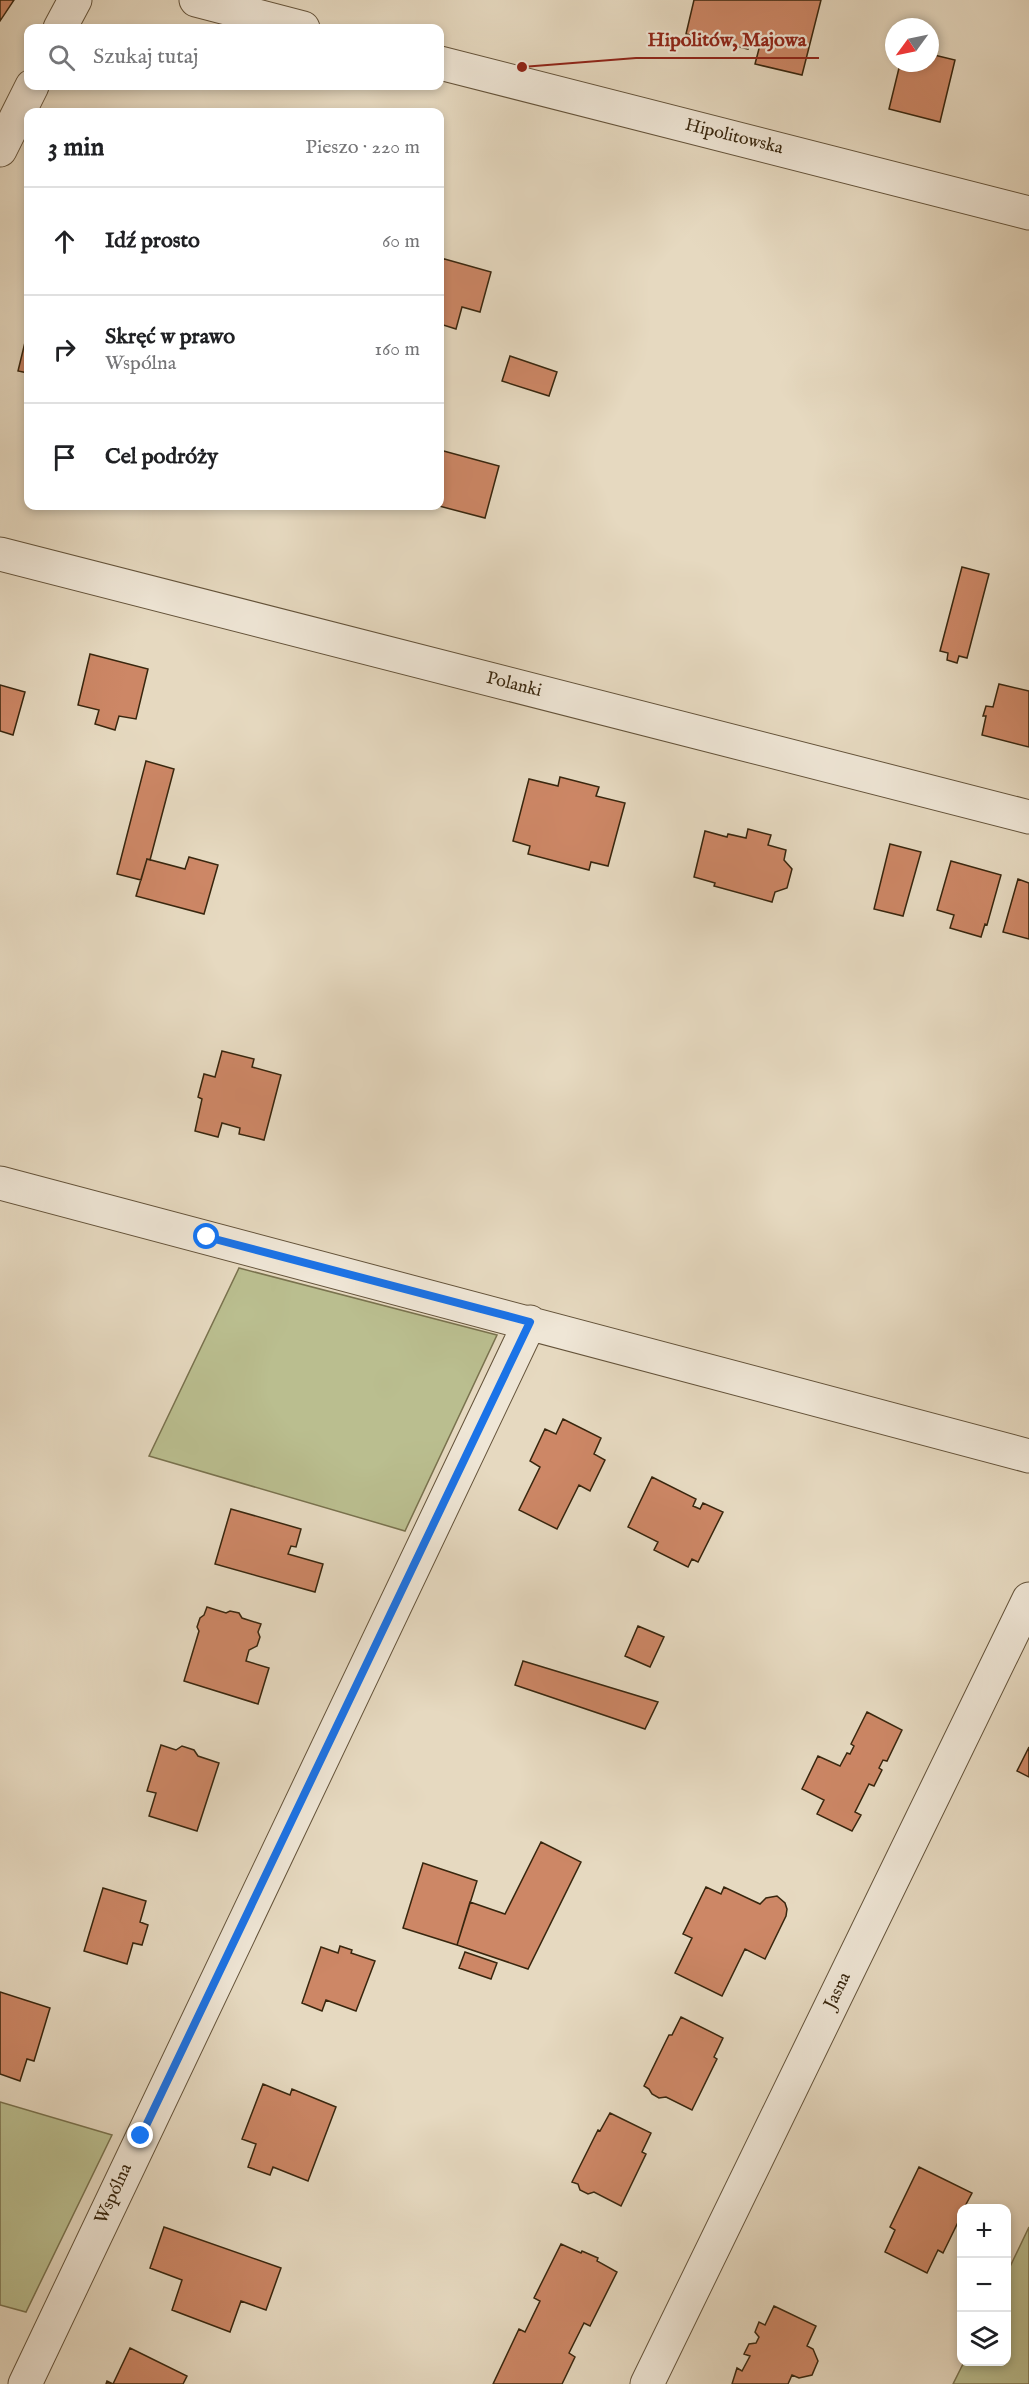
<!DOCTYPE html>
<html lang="pl">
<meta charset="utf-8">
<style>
body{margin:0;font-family:"IM FELL English",serif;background:#f6f6f6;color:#202124}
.controls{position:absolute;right:18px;bottom:18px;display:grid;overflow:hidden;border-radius:12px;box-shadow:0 3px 9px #0003}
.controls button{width:54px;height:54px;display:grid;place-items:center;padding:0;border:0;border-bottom:2px solid #e0e0e0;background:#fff;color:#202124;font:30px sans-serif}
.compass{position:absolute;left:885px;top:18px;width:54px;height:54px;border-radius:50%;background:#fff;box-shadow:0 3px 9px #0003;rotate:237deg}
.stop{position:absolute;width:18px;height:18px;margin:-14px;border:4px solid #1a73e8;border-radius:50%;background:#fff}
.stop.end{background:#1a73e8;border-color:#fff;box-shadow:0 2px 6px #0008}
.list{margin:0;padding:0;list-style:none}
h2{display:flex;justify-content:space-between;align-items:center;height:78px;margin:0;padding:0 24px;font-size:26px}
h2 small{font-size:20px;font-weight:400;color:#757577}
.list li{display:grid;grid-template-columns:39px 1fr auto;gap:18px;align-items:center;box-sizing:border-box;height:108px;padding:0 24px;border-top:2px solid #e0e0e0}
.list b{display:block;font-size:22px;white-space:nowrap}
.list p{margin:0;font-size:20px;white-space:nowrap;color:#757577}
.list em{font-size:20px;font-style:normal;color:#757577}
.icon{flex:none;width:33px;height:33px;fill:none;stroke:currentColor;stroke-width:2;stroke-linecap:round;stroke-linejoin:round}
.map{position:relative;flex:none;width:1029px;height:2384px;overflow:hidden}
.search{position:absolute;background:#fff;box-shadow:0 3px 9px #0003;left:24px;top:24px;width:420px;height:66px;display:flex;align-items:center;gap:15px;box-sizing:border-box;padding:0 21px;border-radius:12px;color:#757577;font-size:22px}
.panel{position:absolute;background:#fff;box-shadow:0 3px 9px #0003;left:24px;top:108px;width:420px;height:402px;border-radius:12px}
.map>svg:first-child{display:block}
.green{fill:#babe8f;stroke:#79724e;stroke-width:1.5}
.building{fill:#cd8766;stroke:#38260e;stroke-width:1.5}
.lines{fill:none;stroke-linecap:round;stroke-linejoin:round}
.minor-casing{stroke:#64533a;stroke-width:35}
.minor{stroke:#efe6d6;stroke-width:33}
.route{stroke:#1a73e8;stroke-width:8}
.labels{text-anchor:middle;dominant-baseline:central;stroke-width:4.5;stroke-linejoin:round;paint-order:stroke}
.street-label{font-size:18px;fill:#38260e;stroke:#efe6d6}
.leader{fill:none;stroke:#8f2418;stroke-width:2}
.callout-dot{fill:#8f2418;stroke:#efe6d6;stroke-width:2}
.callout-label{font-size:20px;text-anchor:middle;font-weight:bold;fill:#8f2418;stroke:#efe6d6;stroke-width:4.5;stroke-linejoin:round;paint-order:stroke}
</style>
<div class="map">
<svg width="1029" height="2384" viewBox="0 0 1029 2384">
<rect width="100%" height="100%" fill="#e6d9c0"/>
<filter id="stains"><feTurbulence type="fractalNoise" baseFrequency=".00333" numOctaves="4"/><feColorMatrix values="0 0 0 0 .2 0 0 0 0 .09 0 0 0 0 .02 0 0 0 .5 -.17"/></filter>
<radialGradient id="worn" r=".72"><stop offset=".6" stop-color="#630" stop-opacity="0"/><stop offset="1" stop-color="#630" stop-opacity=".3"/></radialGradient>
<path class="green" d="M239,1268l258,67 -92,196 -256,-75z
M0,2102l112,33 -86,177 -26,-7z
M1029,2227v157h-76l11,-22h42l1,-89z"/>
<path class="building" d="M0,0h14l-14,21z
M694,0h127l-19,75 -47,-11 6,-23 -10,-2 -3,10 -62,-15z
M930,54l25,6 -15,62 -51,-13 11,-45 18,4 2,-5h10z
M441,258l50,14 -11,40 -18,-5 -6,22 -16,-5z
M28,330v43l-10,-2z
M510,356l47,16 -8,24 -47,-15z
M440,450l59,16 -14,52 -46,-12z
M962,567l27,7 -22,84 -8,-2 -2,7 -10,-3 1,-7 -8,-2z
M90,654l58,15 -12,50 -17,-3 -4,14 -20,-6 4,-14 -21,-5z
M999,684l30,7v56l-47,-12 4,-19h-3l3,-10 7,1z
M0,685l25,7 -12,43 -13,-4z
M146,761l28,8 -24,91 -3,-1 -6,21 -24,-6z
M560,777l39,10 -3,9 29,7 -17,63 -17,-4 -2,8 -61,-16 2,-8 -17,-5 16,-62 29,7z
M748,829l23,6 -3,10 18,5 -2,10 8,9 -5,19 -12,4 -3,10 -58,-16 1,-3 -21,-6 11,-46 22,6 1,-3 18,4z
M890,844l31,8 -18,64 -29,-7z
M189,857l29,8 -14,49 -68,-18 11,-37 38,10z
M951,861l50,14 -14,50 -2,-1 -4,13 -31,-9 4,-13 -17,-5z
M1018,879l11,4v56l-26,-7z
M222,1051l32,8 -2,8 29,8 -17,65 -25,-6 1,-6 -18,-5 -4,14 -23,-6 7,-32 -4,-2 6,-23 11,3z
M563,1419l38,19 -7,16 11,6 -15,31 -11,-6 -22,44 -38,-19 21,-43 -10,-6 15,-32 11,5z
M652,1477l44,22 -3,7 7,3 3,-6 20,9 -25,50 -6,-3 -4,8 -34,-17 4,-8 -30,-15z
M231,1509l70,20 -5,18 -5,-1 -3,8 35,10 -8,28 -100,-28z
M207,1607l19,6 4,-2 9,2 3,5 19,6 -3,8 2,5 -3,9 -8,4 -3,11 23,7 -11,36 -74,-23 15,-50 -2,-4 3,-9 4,-3z
M638,1626l26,11 -14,30 -25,-11z
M523,1661l135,41 -13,27 -130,-44z
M867,1712l35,18 -15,31 -4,-1 -4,8 3,2 -8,16 -5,-2 -14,28 6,3 -9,16 -35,-17 7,-14 -22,-11 16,-33 22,10 7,-13 3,1 4,-8 -3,-2z
M161,1745l15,5 6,-4 12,4 4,6 21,7 -22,68 -48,-15 7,-23 -9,-2z
M1029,1747v30l-12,-6z
M541,1842l40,20 -53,107 -71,-24 13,-43 35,12z
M423,1863l54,18 -20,64 -54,-17z
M706,1887l15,7 3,-7 36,17 6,-6 11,-2 8,7 2,6 -1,7 -21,43 -20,-10 -23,47 -47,-23 17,-35 -9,-4z
M103,1888l43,13 -6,21 8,3 -6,20 -9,-2 -6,21 -43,-13z
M340,1946l12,4 -1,3 24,8 -19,50 -30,-11 -4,11 -20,-8 19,-56 17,6z
M465,1952l32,11 -6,16 -32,-11z
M0,1992l50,16 -16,53 -7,-2 -7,22 -20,-7z
M681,2017l42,21 -9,19 3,2 -25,51 -26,-13 -7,1 -7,-4 -3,-5 -5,-3 25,-51h3z
M263,2084l27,11 2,-6 44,18 -28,74 -35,-14 -3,8 -22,-8 8,-23 -14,-5z
M610,2113l41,20 -9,19 4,2 -25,52 -27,-14 -6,2 -8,-4 -2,-6 -6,-2 26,-52 2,1z
M919,2167l53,26 -8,15h-2v6l-19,39 -5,-3 -11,23 -42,-21 10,-22 -5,-3z
M164,2227l117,41 -15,42 -25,-9 -11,31 -58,-22 10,-30 -32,-12z
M561,2244l20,9 1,-2 16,7 -1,3 20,11 -27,54 -6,-3 -15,30 6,4 -13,27h-69l26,-55 6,3 15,-31 -6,-3z
M774,2306l42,20 -9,20 6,3 5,12 -6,14 -13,3 -7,-3 -4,9h-56l5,-16 5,3 8,-15 -6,-2 5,-10 7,-1 3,-6 -4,-5 4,-10 6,3z
M130,2348l57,28 -4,8h-77l1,-3 6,3z"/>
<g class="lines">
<defs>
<path id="minor" d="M196,0l107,28
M60,28l15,-28
M440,63l589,150
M0,150l32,-64
M0,554l1029,263
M0,1183l1029,273
M25,2384l505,-1062
M647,2384l382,-785"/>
</defs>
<use href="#minor" class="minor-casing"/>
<use href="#minor" class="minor"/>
</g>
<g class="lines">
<path class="route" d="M141,2136l389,-814 -323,-85"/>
</g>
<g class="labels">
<g class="street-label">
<text transform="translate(734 137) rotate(14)">Hipolitowska</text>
<text transform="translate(514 685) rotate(14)">Polanki</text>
<text transform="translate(838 1991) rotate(-64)">Jasna</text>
<text transform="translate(114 2194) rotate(-65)">Wspólna</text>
</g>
</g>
<path class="leader" d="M522 67L636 58H819"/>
<circle class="callout-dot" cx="522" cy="67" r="6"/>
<g class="callout-label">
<text x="727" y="46">Hipolitów, Majowa</text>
</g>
<rect width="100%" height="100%" filter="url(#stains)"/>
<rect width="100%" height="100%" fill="url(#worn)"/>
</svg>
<div class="controls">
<button>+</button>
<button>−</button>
<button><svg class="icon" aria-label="layers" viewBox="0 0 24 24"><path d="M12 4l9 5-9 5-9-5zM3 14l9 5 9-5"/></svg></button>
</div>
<svg class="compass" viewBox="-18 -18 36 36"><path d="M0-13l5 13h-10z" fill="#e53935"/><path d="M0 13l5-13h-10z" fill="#757577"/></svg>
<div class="stop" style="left:207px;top:1237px"></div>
<div class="stop end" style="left:141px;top:2136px"></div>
<div class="search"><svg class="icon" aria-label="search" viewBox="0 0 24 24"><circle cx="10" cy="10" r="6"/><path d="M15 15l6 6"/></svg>Szukaj tutaj</div>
<section class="panel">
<h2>3 min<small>Pieszo · 220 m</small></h2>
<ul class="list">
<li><svg class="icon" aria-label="ahead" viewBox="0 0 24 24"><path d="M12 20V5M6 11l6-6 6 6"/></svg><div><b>Idź prosto</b></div><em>60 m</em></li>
<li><svg class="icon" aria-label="right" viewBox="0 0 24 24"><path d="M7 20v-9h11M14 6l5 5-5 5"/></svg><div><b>Skręć w prawo</b><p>Wspólna</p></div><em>160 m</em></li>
<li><svg class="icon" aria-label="arrive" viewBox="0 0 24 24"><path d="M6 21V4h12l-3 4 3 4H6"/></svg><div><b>Cel podróży</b></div></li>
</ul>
</section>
</div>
